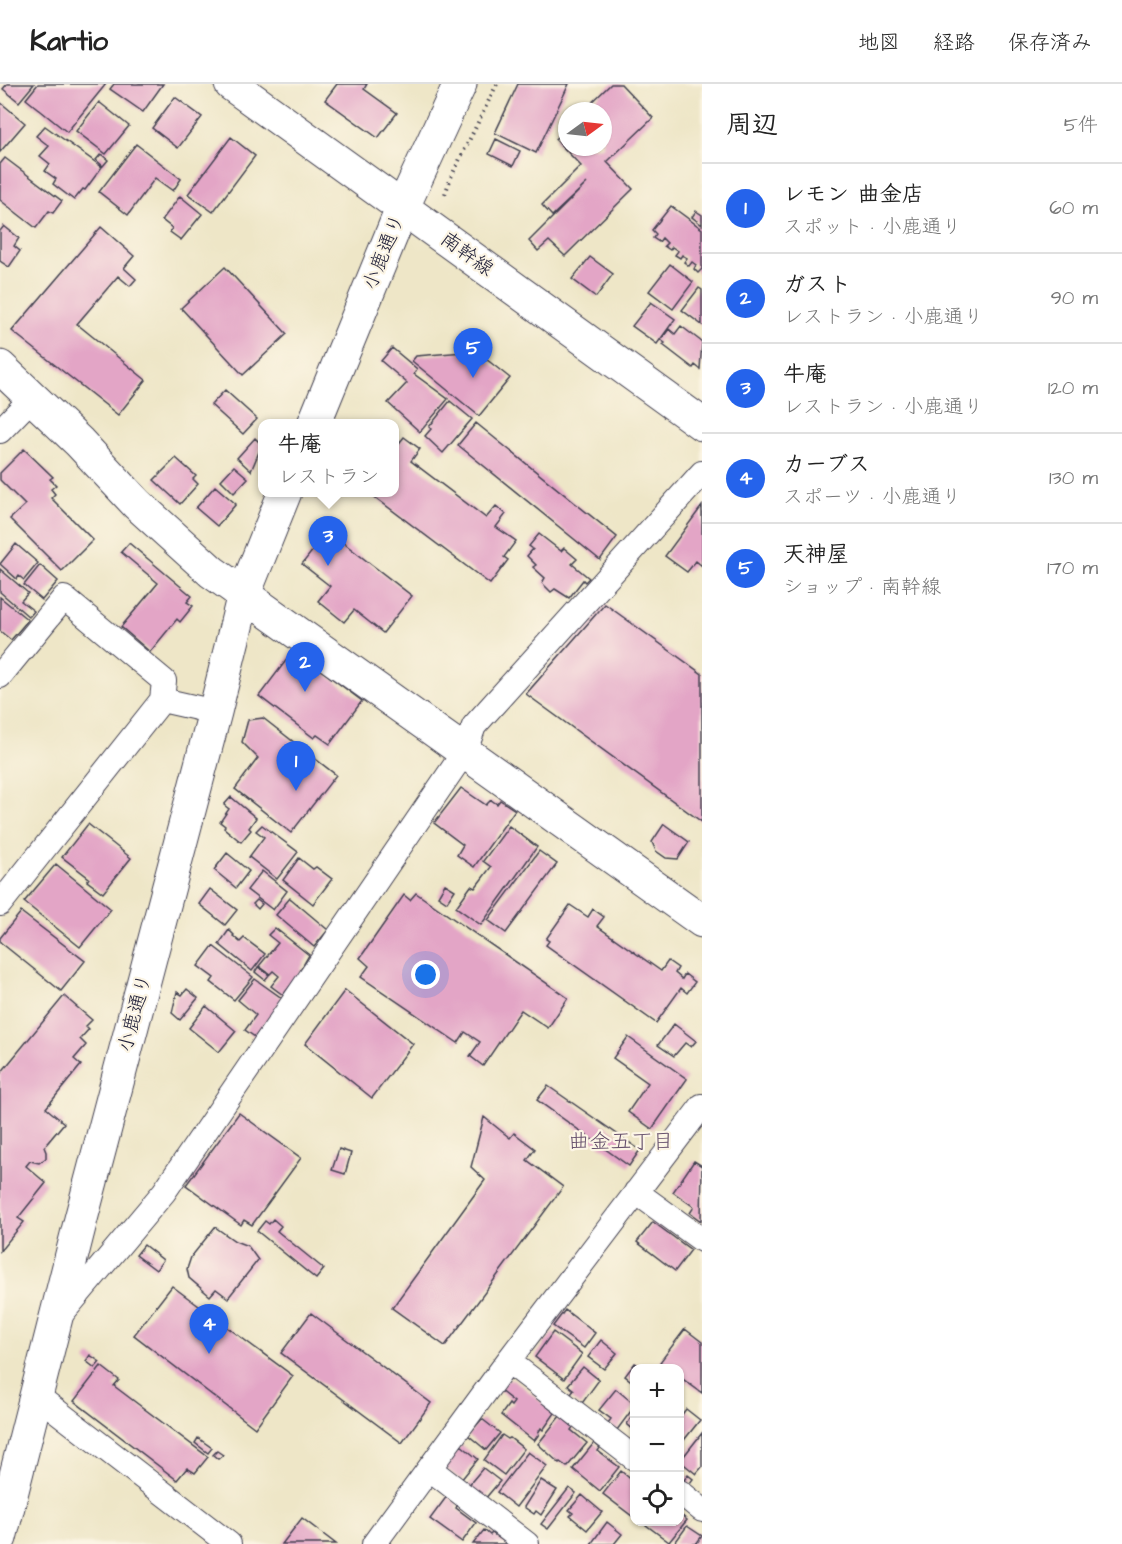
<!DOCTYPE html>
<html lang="ja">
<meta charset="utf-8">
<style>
body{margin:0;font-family:"Architects Daughter","Klee One",sans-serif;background:#f6f6f6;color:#222}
.controls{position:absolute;right:18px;bottom:18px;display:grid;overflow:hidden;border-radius:12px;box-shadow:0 2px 4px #0004}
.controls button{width:54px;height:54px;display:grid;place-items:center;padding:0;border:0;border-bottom:2px solid #e0e0e0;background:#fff;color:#222;font:30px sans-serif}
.compass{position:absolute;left:558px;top:18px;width:54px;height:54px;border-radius:50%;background:#fff;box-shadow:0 2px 4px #0004;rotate:75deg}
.you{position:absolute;left:426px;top:891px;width:21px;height:21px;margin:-15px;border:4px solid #fff;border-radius:50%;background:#1a73e8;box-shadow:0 0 0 9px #1a73e833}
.badge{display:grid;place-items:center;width:39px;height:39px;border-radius:50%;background:#2563eb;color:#fff;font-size:20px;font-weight:700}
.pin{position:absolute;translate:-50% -50px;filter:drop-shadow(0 2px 3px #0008)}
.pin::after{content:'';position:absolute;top:32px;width:21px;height:18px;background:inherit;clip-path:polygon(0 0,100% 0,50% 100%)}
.popup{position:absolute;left:258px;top:335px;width:141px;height:78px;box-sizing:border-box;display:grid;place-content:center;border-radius:12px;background:#fff;filter:drop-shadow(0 2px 4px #0005);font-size:20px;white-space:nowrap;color:#767676}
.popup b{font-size:22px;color:#222}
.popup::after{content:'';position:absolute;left:50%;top:100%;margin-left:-12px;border:12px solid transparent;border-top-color:#fff}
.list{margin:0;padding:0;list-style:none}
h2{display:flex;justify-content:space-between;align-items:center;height:78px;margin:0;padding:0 24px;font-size:26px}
h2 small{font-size:20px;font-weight:400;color:#767676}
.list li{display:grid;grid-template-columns:39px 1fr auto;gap:18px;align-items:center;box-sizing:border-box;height:90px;padding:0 24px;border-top:2px solid #e0e0e0}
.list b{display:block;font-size:22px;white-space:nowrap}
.list p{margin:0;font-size:20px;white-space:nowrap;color:#767676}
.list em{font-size:20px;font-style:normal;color:#767676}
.icon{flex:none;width:33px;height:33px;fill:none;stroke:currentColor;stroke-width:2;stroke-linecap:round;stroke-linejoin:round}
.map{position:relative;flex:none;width:702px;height:1460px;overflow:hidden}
header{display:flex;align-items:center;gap:36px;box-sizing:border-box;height:84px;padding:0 30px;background:#fff;border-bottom:2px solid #e0e0e0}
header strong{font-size:28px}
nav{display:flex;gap:33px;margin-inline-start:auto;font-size:21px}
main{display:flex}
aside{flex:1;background:#fff}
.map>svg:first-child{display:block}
.building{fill:#e3a5c6}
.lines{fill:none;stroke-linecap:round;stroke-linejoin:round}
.street-casing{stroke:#413f50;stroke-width:26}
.secondary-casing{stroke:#413f50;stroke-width:35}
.path{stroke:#413f50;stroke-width:4;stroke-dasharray:1.5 4.5;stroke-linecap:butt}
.street{stroke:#fff;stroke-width:24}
.secondary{stroke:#fff;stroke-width:33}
.labels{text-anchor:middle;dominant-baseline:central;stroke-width:4.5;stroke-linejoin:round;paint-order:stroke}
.street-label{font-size:20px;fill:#22223b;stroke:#fcf5e5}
.neighbourhood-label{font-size:21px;fill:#66506c;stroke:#fcf5e5}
</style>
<header>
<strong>Kartio</strong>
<nav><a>地図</a><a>経路</a><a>保存済み</a></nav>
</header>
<main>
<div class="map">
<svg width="702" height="1460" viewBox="0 0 702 1460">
<rect width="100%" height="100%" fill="#fcf5e5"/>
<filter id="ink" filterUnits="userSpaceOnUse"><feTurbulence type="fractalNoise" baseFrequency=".0167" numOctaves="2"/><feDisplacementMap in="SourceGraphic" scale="12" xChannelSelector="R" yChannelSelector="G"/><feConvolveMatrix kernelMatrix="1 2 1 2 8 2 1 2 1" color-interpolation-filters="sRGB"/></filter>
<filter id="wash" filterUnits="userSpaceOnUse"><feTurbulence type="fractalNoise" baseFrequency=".008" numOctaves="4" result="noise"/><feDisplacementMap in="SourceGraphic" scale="24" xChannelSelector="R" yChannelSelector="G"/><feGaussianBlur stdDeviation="1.35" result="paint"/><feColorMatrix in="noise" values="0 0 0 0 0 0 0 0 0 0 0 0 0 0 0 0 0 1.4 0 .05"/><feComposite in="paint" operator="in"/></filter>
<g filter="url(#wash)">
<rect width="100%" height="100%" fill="#eee6c7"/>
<g id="blocks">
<path class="building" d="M7,0h27l-15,18 -16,-13z
M38,0h68l-39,48 -41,-33z
M114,0h49l-20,28 -33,-23z
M337,0h30l-3,5 33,24 -19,25 -53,-38z
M518,0h51l-33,69 -41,-20z
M611,0h10l32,34 -46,44 26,27 -68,67 -16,-15 -11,10 -9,-10 58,-58 -35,33 -10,-11 39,-39 -26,-27 12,-12v20h36v-36h-20z
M175,13l27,20 -24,31 -26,-20z
M0,18l25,21 -25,29z
M99,18l30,24 -23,28 -30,-23z
M45,42l57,41 -17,23 -2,-1 -9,11 -21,-16 3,-5 -11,-8 5,-7 -10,-8 9,-10 -13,-10z
M231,53l24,19 -42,56 -25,-18z
M496,55l24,12 -7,15 -24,-12z
M136,60l45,35 -8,12 -18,-13 -27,37 -29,-23z
M101,70l7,6 -5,6 -7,-6z
M5,74l57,43 -9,12 -4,-2 -13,17 -36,-28v-36z
M180,112l22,18 -21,26 -11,-8 2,-4 -10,-8z
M671,122l31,23v40l-4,4 -4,-4 2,-4 -4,-3 -3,4 -5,-4 3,-4 -5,-3 -2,3 -5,-3 3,-4 -6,-4 -2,3 -6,-4 3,-3 -5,-5 -3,4 -6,-4 3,-4 -4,-4z
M696,127l6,4v10l-10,-8z
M4,142l15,12 -5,8 6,5 -11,16 -9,-6v-30z
M101,143l33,29 -10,12 12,11 -6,7 -12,-10 -41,48 69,56 -28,35 -106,-84z
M590,173l23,17 -17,23 -24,-18z
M670,180l23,18 -20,27 -24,-18z
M225,183l62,67 -44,41 -62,-67z
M699,204l3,2v35l-20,-15z
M651,218l24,17 -18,25 -25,-18z
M681,242l21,16 -2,27 -5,-4 -2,3 -30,-23 2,-2 -4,-3 8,-11 6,5z
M392,264l25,21 -3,5 34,25 -28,33 -32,-29 19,-20 -26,-22z
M476,267l34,27 -31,38 -67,-55 4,-5z
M225,306l32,29 -14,15 -32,-29z
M450,317l22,18 -29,34 -18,-17 6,-7 -2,-2z
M476,339l141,114 -17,23 -142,-115z
M404,353l16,12 -9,12 75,57 10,-12 10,8 -10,13 20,14 -12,16 4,3 -18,24 -122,-92h26v-46l2,1z
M255,354l7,7 -11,26 -14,-13z
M24,365l29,28 -3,2 6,6 -5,4 4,5 -4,4 42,42 -31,31 -52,-52 15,-14 -25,-25v-7z
M176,374l20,18 -3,3 5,5 -18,20 -26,-24z
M234,382l14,12 -14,15 -13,-13z
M215,402l21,18 -19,22 -21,-18z
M702,422v60l-6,-5 -9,11 -22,-16z
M328,447l84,65 -29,37 -29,-23 -10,12 -26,-21 12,-15 -28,-22z
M539,450l22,17 3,-3 13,11 -5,5 17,14 -4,4 -2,-2 -14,18 -14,-9 -4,3 -9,-9 3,-5 -12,-11 3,-2 -9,-9 6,-7 -4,-3z
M129,459l63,53 -5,6 6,4 -13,16 -3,-3 -27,33 -29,-25 37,-44 -37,-31z
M16,460l22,19 -14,17 -5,-4 -2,3 -17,-15z
M40,481l18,16 -16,19 -18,-15z
M0,485l28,24 -7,8 13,10 -5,6 -29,-25z
M0,513l28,23 -17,20 -11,-9z
M605,520l97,70v148l-176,-128z
M294,566l68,51 -32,43 -13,-9 -3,3 -55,-42z
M263,634l73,57 -45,58 -56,-44 23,-31 -16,-16 6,-22z
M461,704l25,17 5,-5 6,4 3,-4 15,10 -41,57 -17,-12 6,-10 -29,-22z
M231,713l25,21 -7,10 2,2 -10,12 -17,-14 1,-2 -5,-4 9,-13 -5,-4z
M88,740l43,34 -28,35 -16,-12 2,-3 -27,-21z
M664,740l25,18 -11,17 -12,-1 -10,-7 -4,-9z
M262,741l36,27 -21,27 -28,-22 15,-20 -8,-6z
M509,742l28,21 -56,78 -25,-18 15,-21 4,2 16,-21 -8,-6z
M539,767l18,13 -51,69 -18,-13z
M227,769l22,18 -13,17 -22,-18z
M299,774l14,11 3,-2 16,12 -19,25 -30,-24z
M56,780l55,45 -31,38 -56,-45z
M262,787l25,20 -14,19 -26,-20z
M445,800l10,6 -8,12 -9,-6z
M210,805l27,21 -12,15 -26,-21z
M416,809l152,105 -20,30 -27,-18 -38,56 -13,-10 10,-14 -15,-10 -7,11 -97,-66 8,-11 -9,-8 44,-63 6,5z
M290,814l38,32 -14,17 -38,-32z
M257,816l5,4 -4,5 -5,-5z
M570,821l18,12 5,-8 11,8 -7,9 64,45 7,-10 10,7 -3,5 7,6 3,-5 10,8 -8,11 -6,-5 -25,35 -110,-78 3,-4 -3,-2z
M21,828l64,49 -24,30 -61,-49v-4z
M275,844l34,27 -8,14 1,2 -19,24 -12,-9 8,-10 -6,-5 -3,3 -11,-8 19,-23 -10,-8z
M229,846l5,5 -1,1 7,6 4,-4 21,16 -13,17 -33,-27z
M213,862l40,31 -19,23 -23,-18 3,-4 -16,-12z
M258,883l11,8 -4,5 -10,-8z
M255,895l28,20 -28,38 -10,-7 11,-15 -18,-15z
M187,905l11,9 -18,22 -8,-7 5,-21 5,3z
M345,906l68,54 -41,54 -67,-54z
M64,912l28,24 -6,6 3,3 -9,10 6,6 -12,14 7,6 -35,43 18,15 -20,24 2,5v6l-7,5 -9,-2 -4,5 20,17 -28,35 6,4 -24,29v-177z
M206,922l30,25 -17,21 -30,-24z
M674,940l22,17 -5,6 -6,-4 -11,13 -16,-11z
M628,953l59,42 -35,50 -24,-17 20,-29 -35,-25z
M548,1002l92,64 -11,16 -92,-66z
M239,1029l62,45 -49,67 -8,-5 -3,5 -55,-40z
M484,1033l26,21 4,-5 21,16 -8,11 36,27 -118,159 -53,-38 93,-128 -14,-13z
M339,1065l12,4 -6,21 -13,-4z
M694,1077l8,5 -1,55 -11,-8 4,-6 -21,-15z
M273,1135l8,7 -4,5 47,38 -8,10 -59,-48 8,-10 4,3z
M653,1138l38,28 -16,21 -38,-29z
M215,1143l20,14 13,5 10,14 -30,38 -12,-9 -6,7 -21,-18 -2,-9 4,-12z
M144,1161l19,15 -7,10 -20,-15z
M172,1202l121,90 -38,52 -121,-93z
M565,1226l30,23 -11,15 -31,-22z
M311,1229l120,90 -29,40 -121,-90z
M685,1245l17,13v51l-22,-16v-9h-12l-8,-6z
M553,1248l29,22 -18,25 -29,-22z
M601,1256l16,13 -13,16 -16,-12z
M90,1271l10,7 -5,6 -9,-7z
M635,1279l8,5h-9v15l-9,-7z
M101,1282l18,14 -5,6 94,71 -13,16 -8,-5 -10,12 -103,-79z
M583,1283l16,13 -19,26 -11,-9 5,-7 -6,-5z
M513,1295l42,34 -12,17 -2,-2 -3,5 1,1 -5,7 -33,-26 8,-11 2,2 3,-4 -15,-12 8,-10z
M616,1305l18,15v3l-17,23 -9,-7 3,-4 -12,-9z
M686,1325l14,11 -20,25v-28z
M634,1329v17l-7,-6z
M560,1332l13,11 -2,3 16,13 -20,24 -7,-5 -1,1 -21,-19z
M482,1335l18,14 -14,17 -18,-15z
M702,1349v34l-6,7 -16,-13z
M502,1351l6,4 2,-1 14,11 -20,26 -20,-15z
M198,1354l14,10 -4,5 -13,-10z
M594,1359l6,5 -2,3 21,16 -19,24 -27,-22z
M461,1361l17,14 -17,21 -17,-13z
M217,1367l6,4 -5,4 -5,-4z
M528,1368l19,14 -31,41 -19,-15z
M483,1384l17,13 -16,19 -17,-13z
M621,1387l13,11v30l-2,4 -29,-22z
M688,1391l5,4 -9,12 -4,-6z
M541,1396l16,10 -16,25 -5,-4 -2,3 -10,-7z
M569,1404l7,5 -28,36 -7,-5z
M582,1411l20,17 -15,18 -17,-14 3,-3 -4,-3z
M447,1412l11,8 -2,4 20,15 -14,19 -32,-23z
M680,1430l7,6 -18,22 -27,-20h38z
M302,1434l34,26h-54z
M607,1438l15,12 -8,10h-23z
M687,1442l15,10 -6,8h-22z
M484,1446l6,5 2,-2 15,11h-34z"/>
</g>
</g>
<g filter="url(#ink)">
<use href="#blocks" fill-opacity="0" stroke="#413f50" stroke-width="1.5"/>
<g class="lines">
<defs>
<path id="street" d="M0,347l32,-33
M0,592l64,-78 100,83 -2,19
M0,820l162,-204 53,12
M636,1108l66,48
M59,1233l105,-125 301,-441 9,-25 228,-253
M508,1277l126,97
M36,1311l193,149
M430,1385l97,75
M680,1408l22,18
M374,1460l134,-183 194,-255"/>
<path id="secondary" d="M231,0l471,340
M0,283l79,75 58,62 75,68 490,349
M314,340l88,-215 58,-125
M0,1454l81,-319 134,-507 29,-118 41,-102"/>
</defs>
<use href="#street" class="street-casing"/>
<use href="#secondary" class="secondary-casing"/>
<path class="path" d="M445,110l7,-19 45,-91"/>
<use href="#street" class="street"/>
<use href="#secondary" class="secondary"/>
</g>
</g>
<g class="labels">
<g class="street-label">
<text transform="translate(384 168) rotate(-68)">小鹿通り</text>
<text transform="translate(467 170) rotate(36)">南幹線</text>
<text transform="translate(135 929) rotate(-75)">小鹿通り</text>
</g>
<g class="neighbourhood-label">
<text x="621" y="1057">曲金五丁目</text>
</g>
</g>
</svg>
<div class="controls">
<button>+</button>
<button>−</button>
<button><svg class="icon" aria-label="locate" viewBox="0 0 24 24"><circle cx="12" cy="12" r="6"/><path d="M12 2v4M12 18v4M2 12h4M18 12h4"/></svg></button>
</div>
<svg class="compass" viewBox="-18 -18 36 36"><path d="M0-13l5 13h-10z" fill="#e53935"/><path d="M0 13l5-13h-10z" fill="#767676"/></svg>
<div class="you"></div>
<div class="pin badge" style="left:296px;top:707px">1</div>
<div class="pin badge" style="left:305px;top:608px">2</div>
<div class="pin badge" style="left:328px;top:482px">3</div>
<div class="popup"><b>牛庵</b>レストラン</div>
<div class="pin badge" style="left:209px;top:1270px">4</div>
<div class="pin badge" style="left:473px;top:294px">5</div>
</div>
<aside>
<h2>周辺<small>5件</small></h2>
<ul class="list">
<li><span class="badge">1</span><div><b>レモン 曲金店</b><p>スポット · 小鹿通り</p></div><em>60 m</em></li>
<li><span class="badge">2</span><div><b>ガスト</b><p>レストラン · 小鹿通り</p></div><em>90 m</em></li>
<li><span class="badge">3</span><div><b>牛庵</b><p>レストラン · 小鹿通り</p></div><em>120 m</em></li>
<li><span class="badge">4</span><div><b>カーブス</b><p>スポーツ · 小鹿通り</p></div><em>130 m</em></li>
<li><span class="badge">5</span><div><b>天神屋</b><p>ショップ · 南幹線</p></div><em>170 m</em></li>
</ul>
</aside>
</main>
